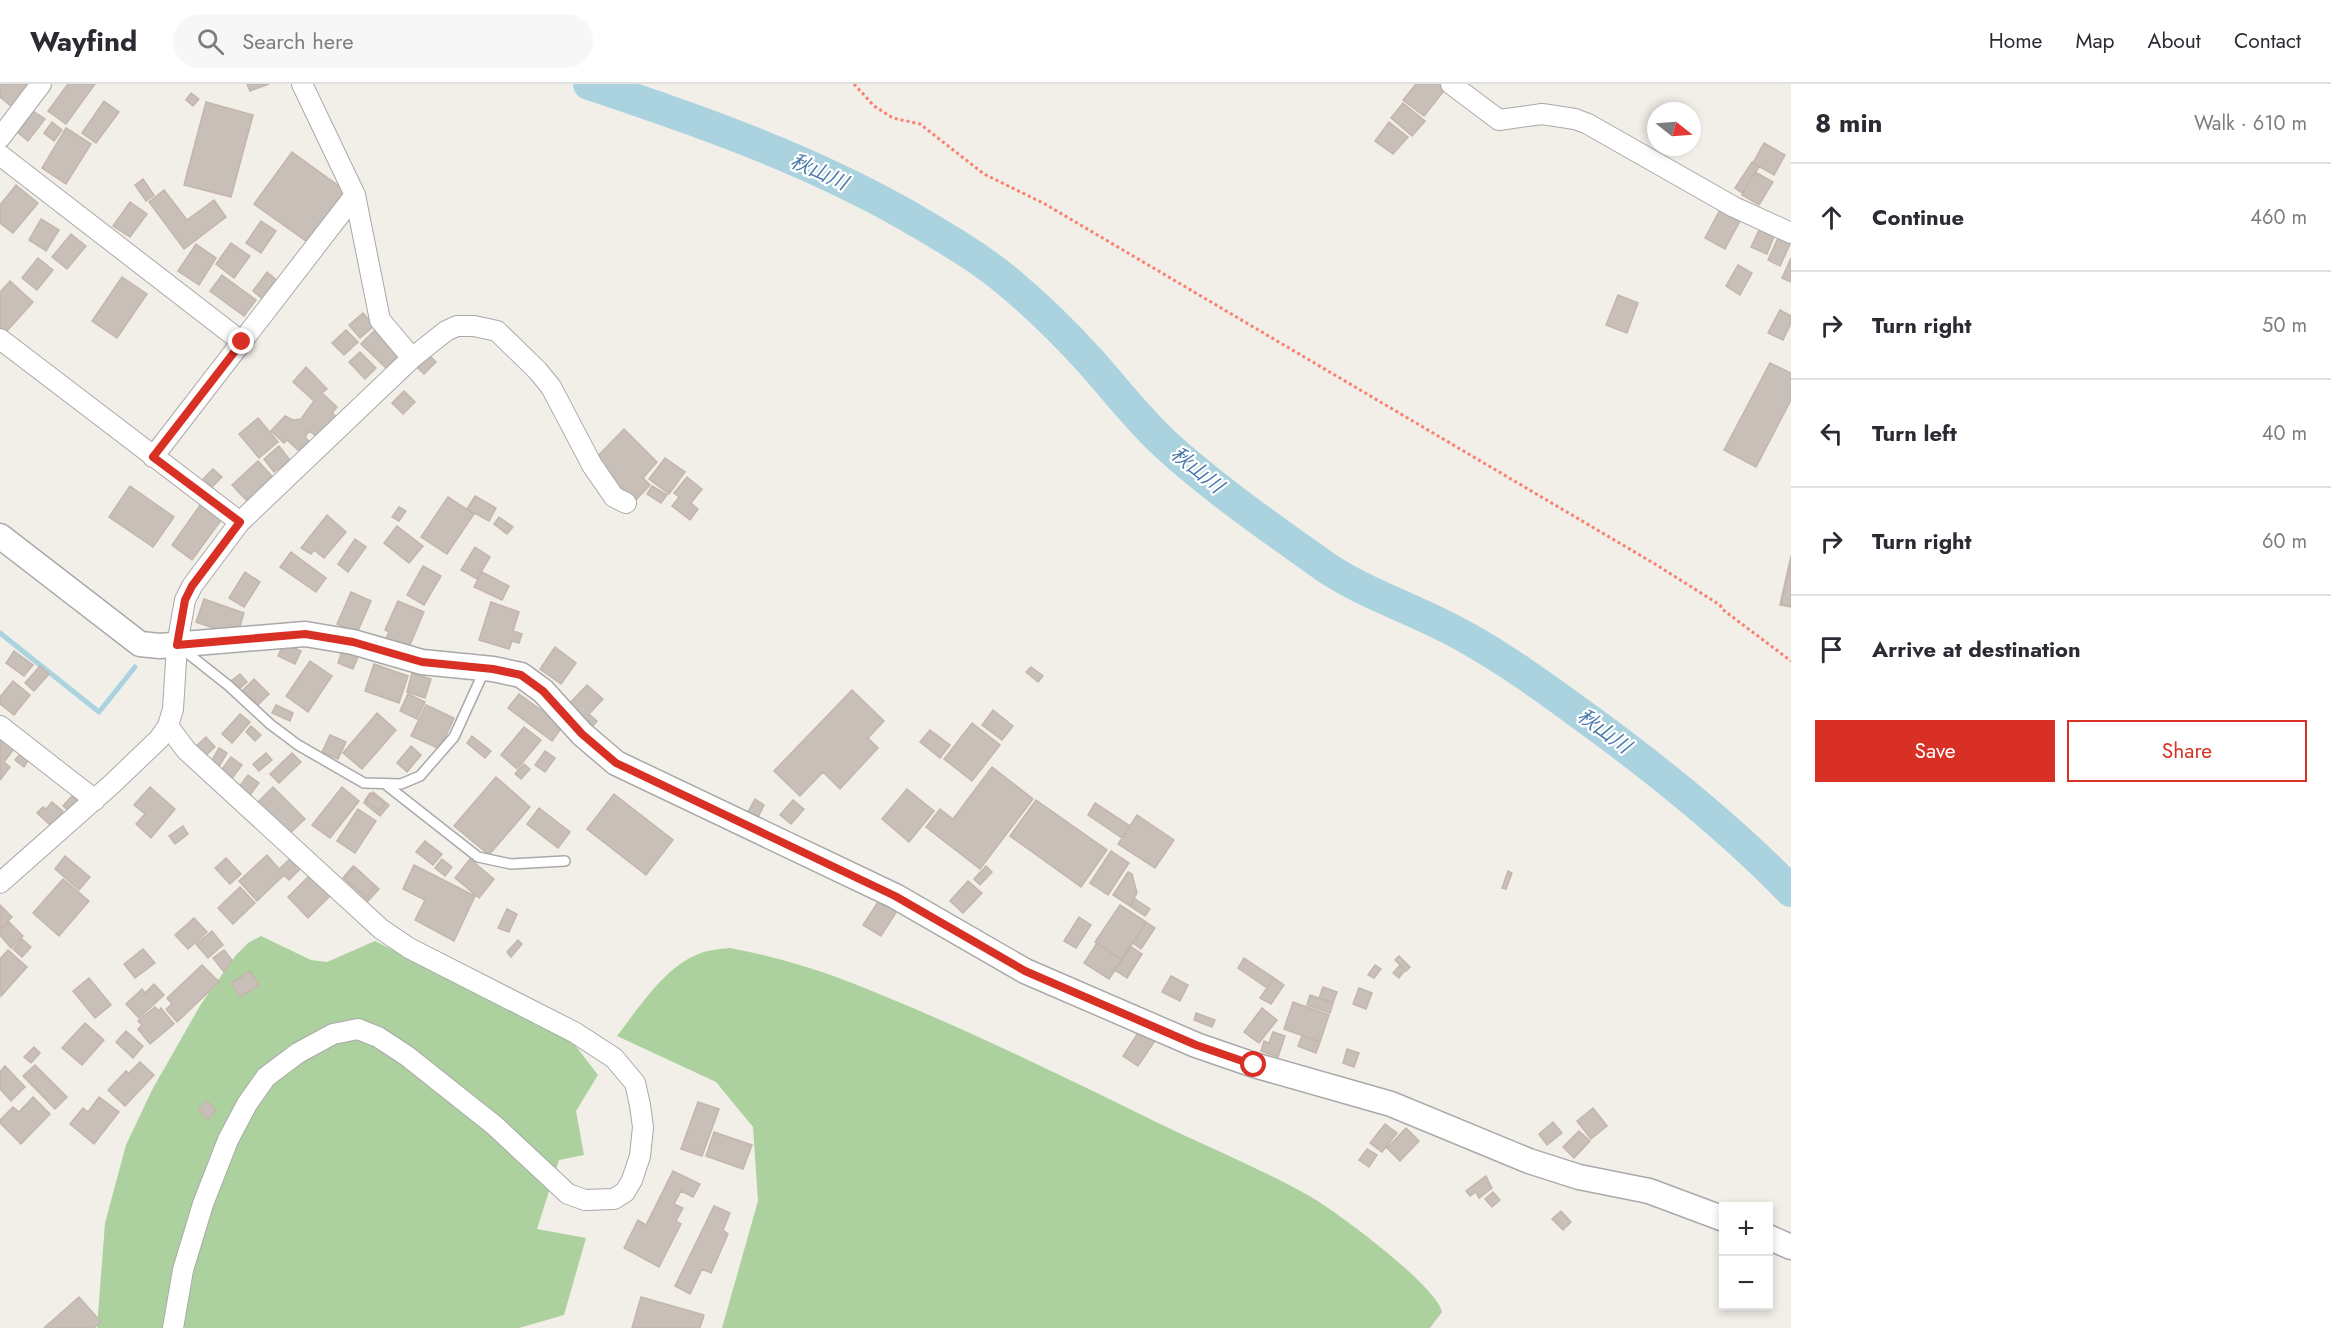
<!DOCTYPE html>
<meta charset="utf-8">
<style>
body{margin:0;font-family:Jost,"Noto Sans JP",sans-serif;background:#f7f7f7;color:#2b2b33}
.controls{position:absolute;right:18px;bottom:18px;display:grid;overflow:hidden;border-radius:0px;box-shadow:0 3px 9px #0003}
.controls button{width:54px;height:54px;display:grid;place-items:center;padding:0;border:0;border-bottom:2px solid #e1e1e2;background:#fff;color:#2b2b33;font:30px sans-serif}
.compass{position:absolute;left:1647px;top:18px;width:54px;height:54px;border-radius:50%;background:#fff;box-shadow:0 3px 9px #0003;rotate:107deg}
.stop{position:absolute;width:18px;height:18px;margin:-14px;border:4px solid #d93025;border-radius:50%;background:#fff}
.stop.end{background:#d93025;border-color:#fff;box-shadow:0 2px 6px #0008}
.list{margin:0;padding:0;list-style:none}
h2{display:flex;justify-content:space-between;align-items:center;height:78px;margin:0;padding:0 24px;font-size:26px}
h2 small{font-size:20px;font-weight:400;color:#7c7c81}
.list li{display:grid;grid-template-columns:39px 1fr auto;gap:18px;align-items:center;box-sizing:border-box;height:108px;padding:0 24px;border-top:2px solid #e1e1e2}
.list b{display:block;font-size:22px;white-space:nowrap}
.list em{font-size:20px;font-style:normal;color:#7c7c81}
.actions{display:flex;gap:12px;padding:18px 24px}
.actions a{flex:1;padding:14px 0;border:2px solid #d93025;border-radius:0px;text-align:center;font-size:21px;color:#d93025}
.actions .main{background:#d93025;color:#fff}
.icon{flex:none;width:33px;height:33px;fill:none;stroke:currentColor;stroke-width:2;stroke-linecap:round;stroke-linejoin:round}
.map{position:relative;flex:none;width:1791px;height:1244px;overflow:hidden}
header{display:flex;align-items:center;gap:36px;box-sizing:border-box;height:84px;padding:0 30px;background:#fff;border-bottom:2px solid #e1e1e2}
header strong{font-size:28px}
nav{display:flex;gap:33px;margin-inline-start:auto;font-size:21px}
.search{width:420px;height:54px;background:#f7f7f7;display:flex;align-items:center;gap:15px;box-sizing:border-box;padding:0 21px;border-radius:33px;color:#7c7c81;font-size:22px}
main{display:flex}
aside{flex:1;background:#fff}
.map>svg:first-child{display:block}
.forest{fill:#add19e}
.lines{fill:none;stroke-linecap:round;stroke-linejoin:round}
.stream{stroke:#aad3df;stroke-width:5}
.river{stroke:#aad3df;stroke-width:32}
.building{fill:#c7bfb8;stroke:#c4b6ab;stroke-width:1.5}
.service-casing{stroke:#a9a9a9;stroke-width:12}
.minor-casing{stroke:#a9a9a9;stroke-width:22}
.tertiary-casing{stroke:#a9a9a9;stroke-width:27}
.path{stroke:#fa8072;stroke-width:3;stroke-dasharray:3 3;stroke-linecap:butt}
.service{stroke:#fff;stroke-width:9}
.minor{stroke:#fff;stroke-width:20}
.tertiary{stroke:#fff;stroke-width:24}
.route{stroke:#d93025;stroke-width:8}
.labels{text-anchor:middle;dominant-baseline:central;stroke-width:4.5;stroke-linejoin:round;paint-order:stroke}
.water-label{font-size:20px;font-style:italic;fill:#4a7aab;stroke:#fff}
</style>
<header>
<strong>Wayfind</strong>
<div class="search"><svg class="icon" aria-label="search" viewBox="0 0 24 24"><circle cx="10" cy="10" r="6"/><path d="M15 15l6 6"/></svg>Search here</div>
<nav><a>Home</a><a>Map</a><a>About</a><a>Contact</a></nav>
</header>
<main>
<div class="map">
<svg width="1791" height="1244" viewBox="0 0 1791 1244">
<rect width="100%" height="100%" fill="#f2efe9"/>
<path class="forest" d="M261,852l50,24 16,2 48,-21 196,99 27,35 -22,36 8,44 -25,5 -22,69 49,9 -22,77 -45,13h-422l8,-105 21,-78 26,-55 49,-86 35,-49 12,-12z
M730,864c38,7 73,17 109,30 109,42 213,93 317,144 52,25 106,47 155,75 25,14 127,90 131,115l-12,16h-708l36,-127 -5,-74 -37,-45 -99,-46c20,-26 47,-67 77,-80 12,-6 24,-7 36,-8z"/>
<g class="lines">
<path class="stream" d="M0,549l99,79 36,-45"/>
<path class="river" d="M589,0c109,36 219,75 319,132 32,19 64,37 93,60 32,26 62,55 90,86 25,28 47,57 74,82 47,43 100,80 152,117 46,34 101,48 150,77 43,24 82,53 122,82 71,52 140,107 202,171"/>
</g>
<path class="building" d="M0,0h39l-22,27 -17,-14z
M68,0h27l-29,40 -18,-13z
M247,0h22l-19,7z
M1416,0h27l4,3 -23,29 -21,-16z
M191,9l8,6 -6,7 -7,-6z
M104,17l15,11 -23,31 -14,-10z
M206,18l47,13 -22,82 -47,-12z
M1403,19l22,18 -13,15 -21,-18z
M33,27l12,8 -17,22 -11,-9z
M52,38l10,8 -8,11 -10,-8z
M1389,38l19,15 -15,17 -18,-13z
M66,44l25,16 -25,40 -24,-16z
M1764,59l21,12 -11,20 -21,-12z
M292,68l55,40 -37,52 -56,-40z
M1752,78l7,5 -17,26 -7,-5z
M1755,88l18,10 -14,23 -17,-10z
M143,95l11,16 -8,6 -11,-16z
M16,101l22,18 -25,30 -13,-10v-18z
M164,106l23,30 27,-20 12,17 -42,32 -35,-47z
M130,118l17,12 -17,23 -17,-11z
M1721,124l20,11 -16,30 -20,-11z
M41,135l18,11 -13,21 -17,-11z
M261,137l15,10 -15,22 -15,-10z
M1760,144l15,6 -8,20 -16,-7z
M71,150l15,12 -19,23 -15,-12z
M1779,152l12,6 -11,24 -12,-6z
M231,159l19,13 -16,22 -18,-14z
M196,160l20,14 -17,27 -21,-14z
M38,174l15,12 -16,20 -15,-12z
M1791,174v24l-9,-4z
M1738,181l14,8 -12,22 -14,-9z
M267,188l12,10 -14,19 -12,-10z
M222,191l34,25 -12,16 -34,-25z
M122,193l25,17 -30,44 -25,-17z
M10,197l23,21 -27,30 -6,-5v-35z
M1618,211l20,8 -11,30 -21,-8z
M1780,226l11,6v7l-8,17 -15,-7z
M363,229l11,13 -14,12 -11,-13z
M379,242l24,24 -17,18 -25,-24z
M346,246l12,12 -14,13 -12,-12z
M360,268l16,16 -11,11 -16,-17z
M429,271l7,7 -12,12 -7,-7z
M1770,279l21,10v27l-35,67 -32,-17z
M306,283l21,22 -5,4 15,14 -5,6 5,4 -18,21 -10,-7 -4,6 4,4 -10,10 -12,-11 -3,3 -13,-12 14,-15 8,4 8,-1 13,-18 -21,-19z
M404,307l11,11 -12,12 -11,-11z
M258,334l20,24 -19,16 -20,-24z
M624,345l33,33 -14,16 7,7 -15,16 -41,-41z
M279,362l11,14 -16,12 -10,-13z
M665,374l20,14 -16,22 -20,-15z
M258,377l14,15 -25,25 -15,-16z
M213,385l9,8 -10,10 -9,-8z
M687,393l15,12 -11,14 7,6 -8,11 -18,-14 7,-9 -5,-4z
M130,402l44,31 -21,30 -44,-30z
M652,402l15,9 -6,8 -14,-9z
M475,412l21,12 -7,13 -22,-12z
M448,413l26,17 -27,40 -26,-17z
M201,420l21,15 -30,41 -20,-15z
M399,423l7,4 -7,10 -7,-4z
M327,431l19,17 -22,26 -10,-8 -3,4 -10,-6z
M499,433l14,10 -6,7 -13,-10z
M397,442l26,20 -14,17 -25,-20z
M355,455l11,8 -18,25 -10,-8z
M475,463l15,10 -13,22 -16,-9z
M291,468l35,26 -10,14 -36,-25z
M1791,472v51l-11,-2z
M1791,476v46l-10,-2z
M423,482l18,10 -17,29 -17,-10z
M245,488l15,10 -16,25 -15,-9z
M482,488l27,14 -7,14 -28,-13z
M351,508l20,9 -14,32 -20,-9z
M204,515l40,14 -7,23 -41,-14z
M398,517l26,11 -15,35 -24,-7 4,-8 -4,-2z
M491,518l28,10 -6,19 9,3 -3,9 -7,-2 -3,8 -30,-9z
M284,559l17,8 -6,13 -17,-8z
M555,563l21,16 -15,21 -21,-15z
M14,567l19,14 -9,11 -18,-13z
M342,567l16,6 -5,12 -15,-6z
M310,577l22,15 -24,36 -22,-16z
M374,580l34,12 -9,27 -34,-12z
M40,582l9,8 -15,17 -9,-8z
M1031,583l12,9 -5,6 -12,-10z
M412,589l19,6 -6,19 -18,-6z
M240,590l7,8 -8,7 -8,-8z
M254,595l15,15 -11,11 -15,-15z
M13,597l17,14 -16,20 -14,-11v-7z
M587,601l16,14 -14,15 8,7 -4,5 -24,-22z
M852,606l32,31 -16,17 10,10 -38,41 -17,-17 -23,24 -26,-25z
M408,610l17,8 -8,17 -17,-8z
M519,610l44,32 -11,15 -44,-33z
M276,621l17,8 -3,8 -18,-8z
M426,621l28,13 -14,31 -29,-13z
M993,626l20,16 -11,14 -20,-15z
M377,629l19,17 -34,39 -19,-16z
M240,630l10,8 -18,21 -10,-9z
M972,639l28,22 -28,36 -28,-22z
M251,642l10,9 -6,6 -9,-9z
M524,643l17,13 -24,29 -16,-14z
M930,646l20,15 -10,13 -20,-16z
M0,648l17,13 -13,17 6,5 -10,13z
M330,651l16,7 -8,17 -16,-7z
M472,652l19,15 -6,7 -18,-15z
M206,653l9,10 -12,11 -9,-10z
M411,662l10,9 -14,17 -10,-9z
M219,664l8,5 -10,17 -8,-5z
M545,667l10,7 -10,14 -10,-7z
M21,669l8,6 -5,8 -9,-7z
M266,669l6,7 -13,11 -6,-7z
M292,669l9,9 -22,21 -9,-9z
M231,673l11,8 -12,16 -11,-8z
M524,680l6,5 -9,10 -6,-5z
M992,683l41,32 -53,70 -54,-42 14,-18 13,10z
M248,691l11,8 -9,12 -11,-8z
M496,693l34,30 -41,48 -35,-29z
M150,703l25,22 -24,29 -15,-14 9,-10 -11,-9z
M273,703l32,32 -18,17 -31,-32z
M342,703l17,14 -29,37 -18,-13z
M907,705l27,22 -25,31 -27,-23z
M373,708l16,13 -9,11 -16,-13z
M370,709l15,11 -6,7 -14,-11z
M614,710l59,46 -27,35 -59,-46z
M72,712l6,6 -9,9 -6,-5z
M755,715l9,6 -6,12 -10,-5z
M793,716l11,9 -13,15 -11,-9z
M1036,716l71,50 -26,37 -71,-51z
M52,718l11,9 -12,15 -14,-13 6,-6 3,2z
M1095,719l35,23 -8,12 -34,-23z
M539,724l31,24 -12,16 -31,-24z
M358,725l18,12 -21,32 -18,-12z
M1137,731l37,25 -19,28 -37,-24z
M183,742l5,8 -13,10 -6,-8z
M425,757l17,13 -9,11 -17,-13z
M1111,767l18,12 -21,32 -18,-12z
M267,771l12,14 14,-13 10,10 -14,14 -5,-5 -27,26 -18,-20z
M65,772l25,21 -11,13 -24,-21z
M226,774l15,16 -11,10 -15,-16z
M442,775l10,8 -7,9 -10,-8z
M470,775l24,20 -15,19 -24,-20z
M414,781l61,31 -21,45 -39,-21 10,-20 -22,-11z
M353,782l23,20 -9,11 -24,-19z
M986,782l6,6 -12,13 -6,-6z
M355,783l24,22 -11,12 -24,-22z
M1508,787l4,2 -6,16 -4,-1z
M1128,788l4,2 5,19 -7,13 -17,-11z
M311,790l21,20 -24,24 -20,-21z
M63,795l26,22 -30,35 -26,-23z
M968,797l14,12 -19,20 -13,-12z
M240,803l15,16 -22,21 -15,-16z
M880,815l17,12 -16,25 -18,-11z
M1135,815l15,10 -5,7 -15,-10z
M0,821l12,12 -12,12z
M1120,821l26,17 -24,38 -27,-18z
M507,825l10,5 -8,18 -11,-4z
M1079,833l12,8 -15,23 -12,-7z
M194,834l13,14 -19,17 -13,-14z
M9,838l14,14 -12,12 -11,-13v-5z
M1146,838l9,6 -14,21 -8,-6z
M212,847l11,14 -15,13 -12,-14z
M22,855l9,8 -9,10 -9,-8z
M518,856l4,4 -11,13 -4,-5z
M1097,859l25,17 -13,19 -25,-16z
M1130,862l12,8 -15,24 -12,-8z
M143,865l12,14 -20,15 -11,-14z
M8,866l19,17 -26,29 -1,-37z
M224,866l8,10 -8,12 -11,-14z
M1399,872l11,11 -4,4 -11,-11z
M1244,874l30,20 -7,10 -29,-20z
M202,881l17,17 -42,40 -11,-13 6,-5 -5,-6z
M1375,881l6,4 -7,9 -6,-3z
M1400,881l5,5 -6,8 -6,-5z
M250,887l9,14 -19,12 -9,-14z
M1171,892l17,9 -8,16 -18,-9z
M89,894l22,27 -16,13 -22,-27z
M1274,894l10,7 -13,19 -11,-6z
M154,900l10,11 -25,23 -13,-14 16,-15 3,4z
M1323,903l14,5 -4,11 -14,-5z
M1359,904l13,5 -6,16 -13,-5z
M1310,911l23,8 -3,10 -23,-8z
M1293,918l36,13 -9,27 -36,-13z
M155,923l4,4 2,-3 13,16 -24,20 -12,-15 4,-4 -4,-4z
M1262,924l15,12 -18,23 -15,-11z
M1196,929l19,7 -3,7 -18,-7z
M85,939l19,17 -22,25 -20,-17z
M1140,946l15,11 -17,25 -15,-10z
M126,947l17,15 -10,12 -17,-16z
M1273,948l12,4 -7,21 -17,-6 3,-10 5,2z
M1302,952l18,6 -4,11 -18,-7z
M34,963l6,6 -9,10 -7,-6z
M1347,965l12,4 -5,14 -11,-4z
M140,978l14,13 -29,31 -17,-16 18,-19 3,2z
M35,981l32,32 -12,12 -32,-33z
M5,982l20,21 -14,14 -11,-12v-17z
M33,1013l17,17 -29,30 -21,-21v-3l13,-13 6,5z
M99,1013l20,15 -25,32 -24,-20 13,-16 5,4z
M207,1017l9,9 -8,9 -10,-10z
M698,1018l21,7 -17,47 -21,-7z
M1593,1024l14,18 -16,13 -14,-18z
M1553,1038l9,11 -15,12 -8,-11z
M1385,1040l12,9 -15,19 -12,-9z
M1406,1044l13,13 -19,20 -13,-13z
M1579,1047l11,10 -16,17 -11,-11z
M714,1048l38,13 -9,24 -37,-13z
M1367,1065l10,6 -8,12 -10,-7z
M673,1087l27,13 -7,13 -12,-6 -7,13 9,4 -7,13 5,3 -22,43 -35,-19 14,-28 8,5z
M1486,1092l6,12 -13,10 -3,-6 -6,4 -4,-5z
M1493,1108l7,8 -8,7 -7,-8z
M714,1122l16,7 -7,17 5,4 -17,39 -9,-4 -12,25 -15,-8z
M1561,1127l10,11 -8,8 -11,-11z
M79,1213l22,25 -7,6h-50z
M641,1213l63,18 -4,13h-68z"/>
<g class="lines">
<defs>
<path id="service" d="M181,564l48,38 41,38 28,21 66,38 37,1 19,-8 34,-39 31,-68
M385,700l93,73 33,7 54,-3"/>
<path id="minor" d="M302,0l53,111 25,125 32,38
M1451,0l48,36 43,-6 33,5 13,5 146,83 57,26
M0,54l41,-54
M0,71l242,187
M0,255l240,183
M153,373l202,-262
M0,642l95,74
M168,642l18,24 195,179 28,19 165,84 40,26 21,25 5,22 3,22 -3,29 -8,24 -7,12 -11,7 -29,1 -17,-6 -74,-69 -87,-69 -29,-19 -20,-8 -25,5 -35,19 -32,24 -19,27 -19,36 -25,64 -20,66 -10,58
M0,799l112,-99 47,-45 9,-13 5,-17 4,-64 8,-45 7,-14 48,-64 172,-164 34,-27 11,-5h17l23,5 41,40 13,16 41,78 22,32 12,6"/>
<path id="tertiary" d="M0,452l140,108 20,2 145,-12 48,8 69,20 71,7 28,6 22,16 39,43 34,29 279,133 130,75 171,74 58,20 137,39 138,57 50,16 70,14 75,28
M1768,1153l23,10"/>
</defs>
<use href="#service" class="service-casing"/>
<use href="#minor" class="minor-casing"/>
<use href="#tertiary" class="tertiary-casing"/>
<path class="path" d="M854,0l20,22 19,12 27,6 64,50 61,30 610,360 65,41 2,4 69,52"/>
<use href="#service" class="service"/>
<use href="#minor" class="minor"/>
<use href="#tertiary" class="tertiary"/>
</g>
<g class="lines">
<path class="route" d="M242,258l-89,115 87,65 -48,64 -7,14 -8,45 128,-11 48,8 69,20 71,7 28,6 22,16 39,43 34,29 279,133 130,75 171,74 58,20"/>
</g>
<g class="labels">
<g class="water-label">
<text transform="translate(819 88) rotate(24)">秋山川</text>
<text transform="translate(1197 386) rotate(39)">秋山川</text>
<text transform="translate(1604 647) rotate(36)">秋山川</text>
</g>
</g>
</svg>
<div class="controls">
<button>+</button>
<button>−</button>
</div>
<svg class="compass" viewBox="-18 -18 36 36"><path d="M0-13l5 13h-10z" fill="#e53935"/><path d="M0 13l5-13h-10z" fill="#7c7c81"/></svg>
<div class="stop" style="left:1254px;top:981px"></div>
<div class="stop end" style="left:242px;top:258px"></div>
</div>
<aside>
<h2>8 min<small>Walk · 610 m</small></h2>
<ul class="list">
<li><svg class="icon" aria-label="ahead" viewBox="0 0 24 24"><path d="M12 20V5M6 11l6-6 6 6"/></svg><div><b>Continue</b></div><em>460 m</em></li>
<li><svg class="icon" aria-label="right" viewBox="0 0 24 24"><path d="M7 20v-9h11M14 6l5 5-5 5"/></svg><div><b>Turn right</b></div><em>50 m</em></li>
<li><svg class="icon" aria-label="left" viewBox="0 0 24 24"><path d="M17 20v-9H6M10 6l-5 5 5 5"/></svg><div><b>Turn left</b></div><em>40 m</em></li>
<li><svg class="icon" aria-label="right" viewBox="0 0 24 24"><path d="M7 20v-9h11M14 6l5 5-5 5"/></svg><div><b>Turn right</b></div><em>60 m</em></li>
<li><svg class="icon" aria-label="arrive" viewBox="0 0 24 24"><path d="M6 21V4h12l-3 4 3 4H6"/></svg><div><b>Arrive at destination</b></div></li>
</ul>
<div class="actions"><a class="main">Save</a><a>Share</a></div>
</aside>
</main>
